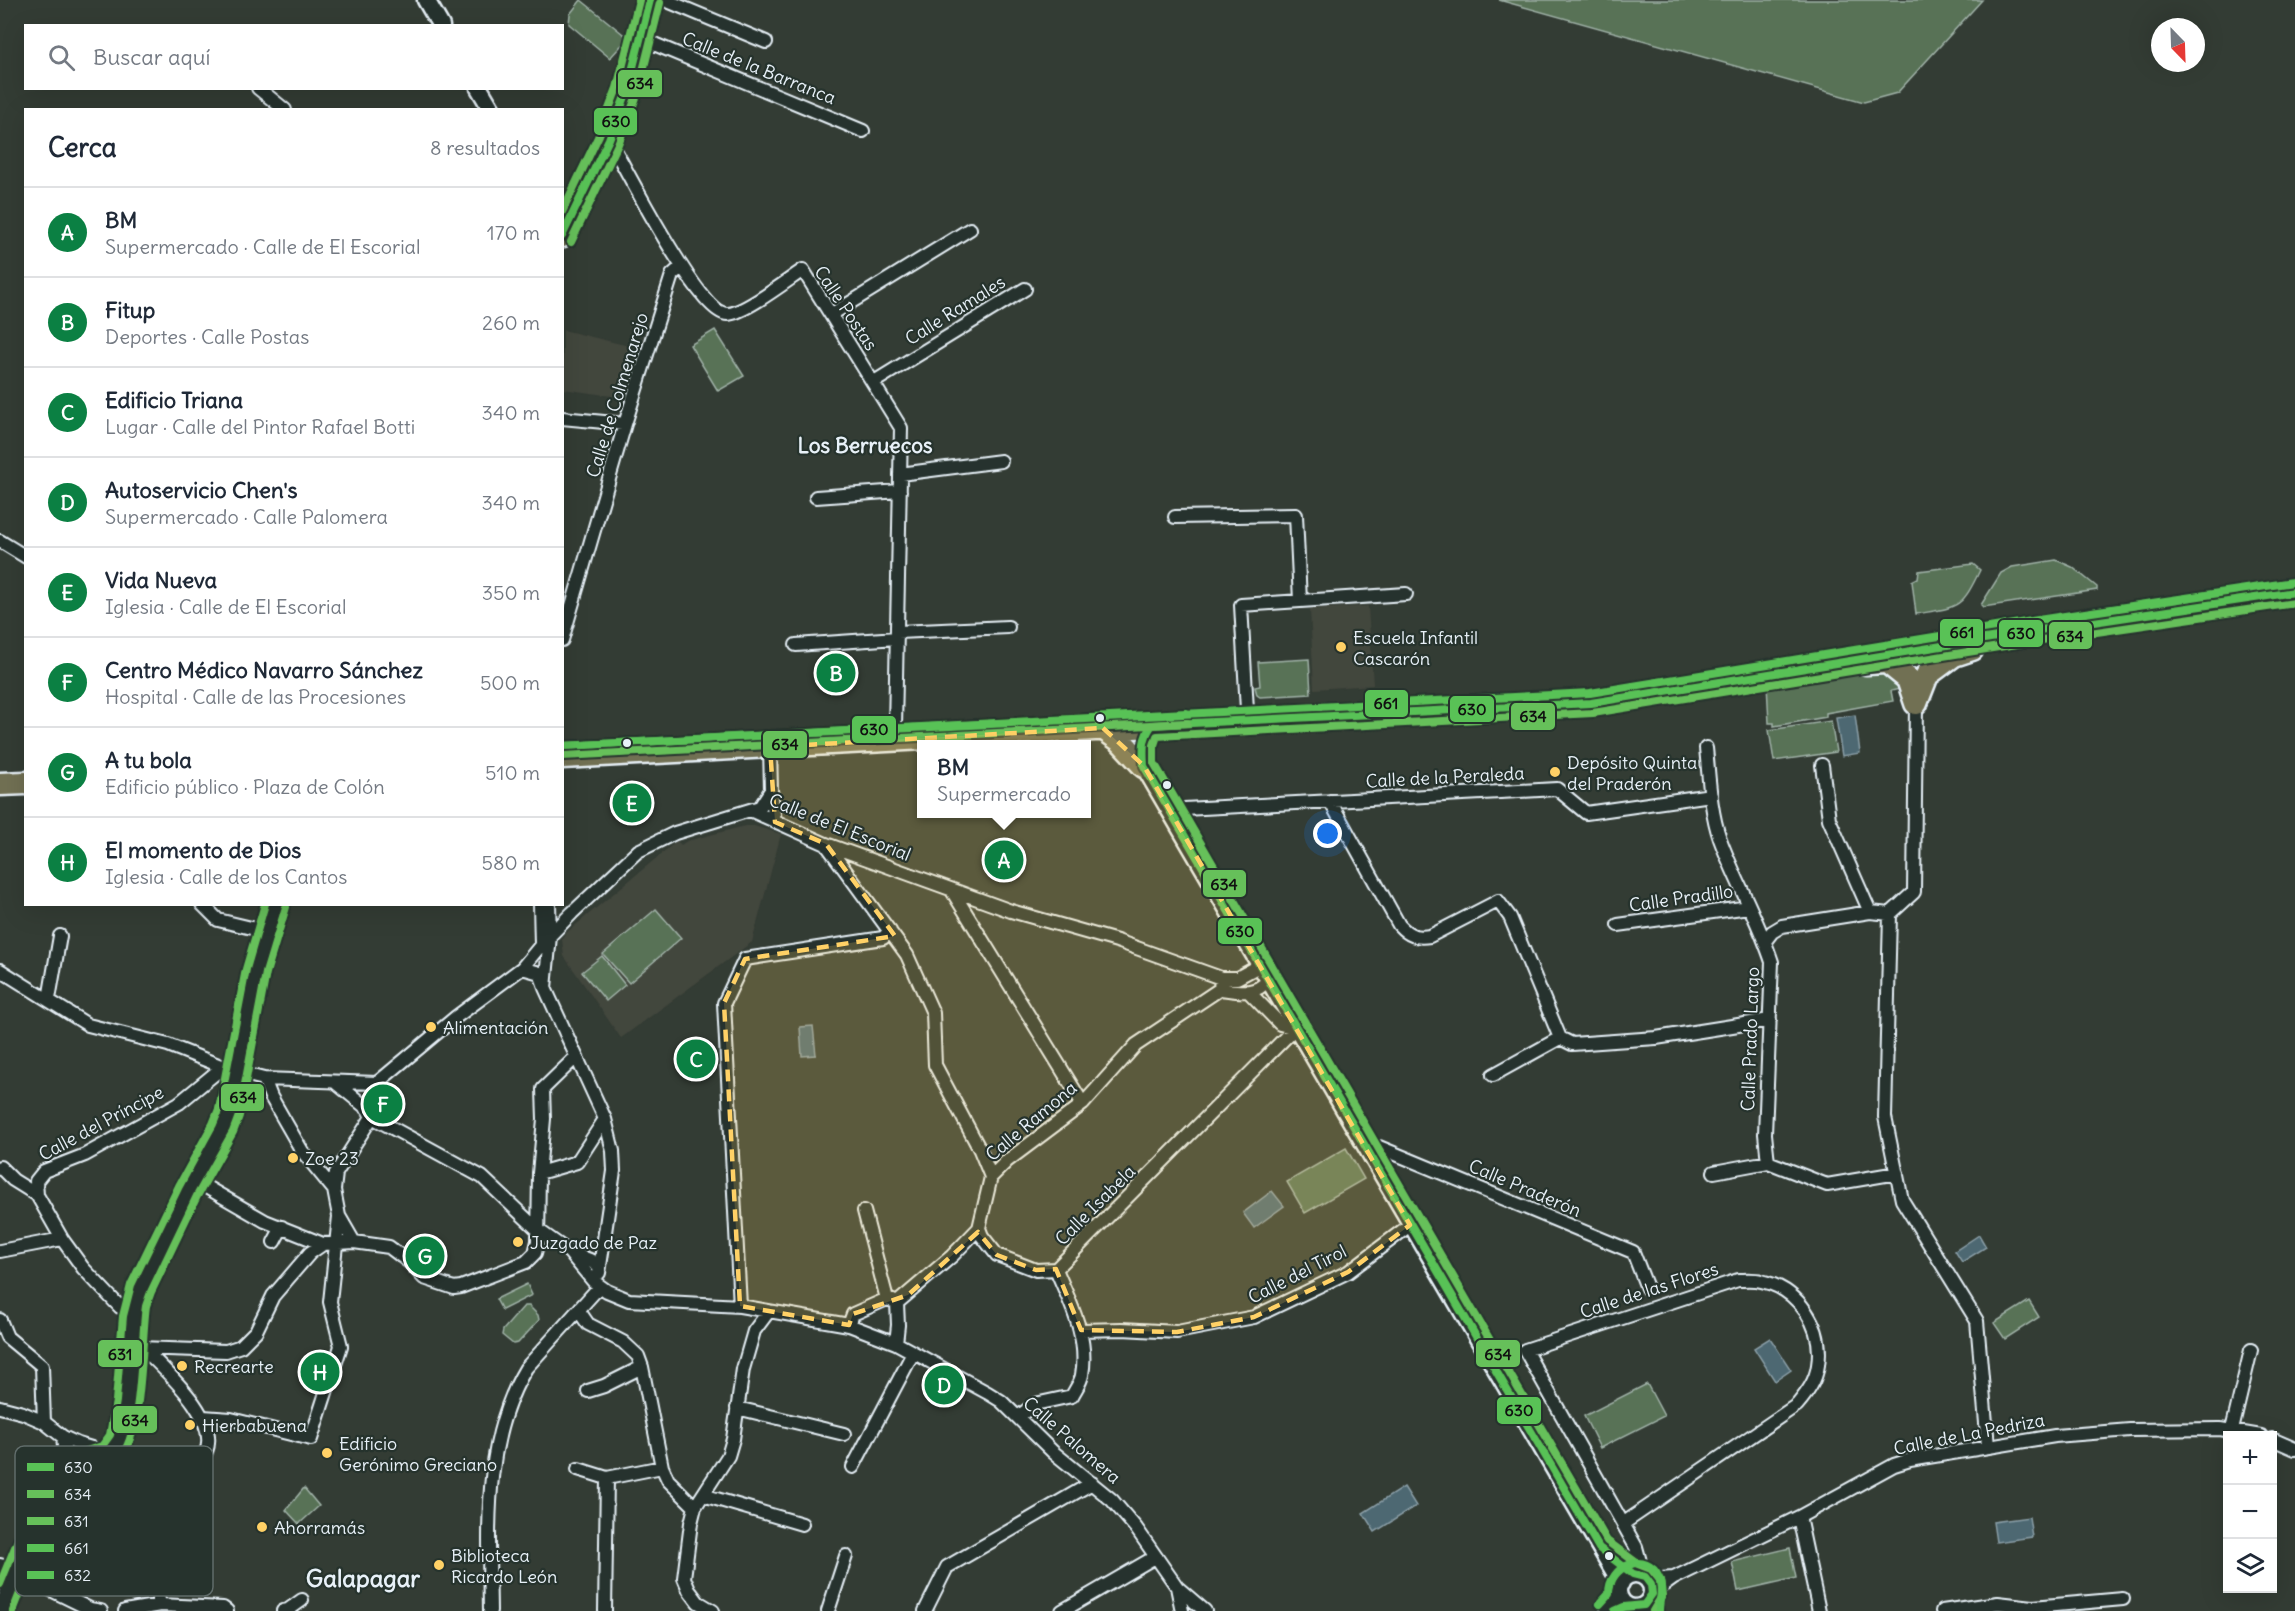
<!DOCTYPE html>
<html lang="es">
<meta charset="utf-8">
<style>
body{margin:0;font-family:Delius,sans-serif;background:#f6f6f7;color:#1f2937}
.controls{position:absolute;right:18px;bottom:18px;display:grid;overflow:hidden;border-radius:0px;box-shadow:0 6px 24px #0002}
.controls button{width:54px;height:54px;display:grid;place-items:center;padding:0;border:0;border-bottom:2px solid #e0e1e3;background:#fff;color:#1f2937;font:30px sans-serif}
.compass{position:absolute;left:2151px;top:18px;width:54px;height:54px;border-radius:50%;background:#fff;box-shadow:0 6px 24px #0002;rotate:157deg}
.you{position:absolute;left:1328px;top:834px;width:21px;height:21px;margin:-15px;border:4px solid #fff;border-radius:50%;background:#1a73e8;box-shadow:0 0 0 9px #1a73e833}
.badge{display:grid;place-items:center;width:39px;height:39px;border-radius:50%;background:#0b8043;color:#fff;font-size:20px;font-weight:700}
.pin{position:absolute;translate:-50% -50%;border:3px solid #fff;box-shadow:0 2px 6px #0006}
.popup{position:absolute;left:917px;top:740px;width:174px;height:78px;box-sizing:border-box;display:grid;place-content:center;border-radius:0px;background:#fff;filter:drop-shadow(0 2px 4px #0005);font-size:20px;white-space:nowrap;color:#747a83}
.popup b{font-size:22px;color:#1f2937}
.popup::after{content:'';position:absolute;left:50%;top:100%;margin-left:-12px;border:12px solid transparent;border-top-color:#fff}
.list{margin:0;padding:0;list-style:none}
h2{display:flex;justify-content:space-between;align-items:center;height:78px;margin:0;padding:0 24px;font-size:26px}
h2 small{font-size:20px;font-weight:400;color:#747a83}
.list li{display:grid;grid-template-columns:39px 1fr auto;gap:18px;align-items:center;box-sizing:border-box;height:90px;padding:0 24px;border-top:2px solid #e0e1e3}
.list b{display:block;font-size:22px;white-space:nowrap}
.list p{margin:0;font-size:20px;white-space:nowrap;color:#747a83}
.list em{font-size:20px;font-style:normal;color:#747a83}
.icon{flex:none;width:33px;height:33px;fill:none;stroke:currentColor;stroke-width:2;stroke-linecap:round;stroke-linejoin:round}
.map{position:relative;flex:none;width:2295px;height:1611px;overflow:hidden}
.search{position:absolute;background:#fff;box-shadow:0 6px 24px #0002;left:24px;top:24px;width:540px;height:66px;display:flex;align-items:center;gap:15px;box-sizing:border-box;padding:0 21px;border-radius:0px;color:#747a83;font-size:22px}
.panel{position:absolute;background:#fff;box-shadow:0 6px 24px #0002;left:24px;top:108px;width:540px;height:798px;border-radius:0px}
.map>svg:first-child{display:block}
.built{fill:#43463d}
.green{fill:#597257;stroke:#a0b2a8;stroke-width:1.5}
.water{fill:#4d6872;stroke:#8b9fa8;stroke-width:1.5}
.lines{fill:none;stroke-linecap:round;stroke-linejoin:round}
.street-casing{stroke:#e8f1f8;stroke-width:16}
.secondary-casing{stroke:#e8f1f8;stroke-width:21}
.primary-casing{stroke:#e8f1f8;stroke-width:24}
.highway-casing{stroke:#e8f1f8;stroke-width:27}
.street{stroke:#26332d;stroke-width:12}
.secondary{stroke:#26332d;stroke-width:16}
.primary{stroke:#716f52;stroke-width:20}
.highway{stroke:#716f52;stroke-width:22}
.bus-1-casing{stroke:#26332d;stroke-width:12}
.bus-2-casing{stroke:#26332d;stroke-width:12}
.bus-3-casing{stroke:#26332d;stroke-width:12}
.bus-4-casing{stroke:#26332d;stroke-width:12}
.bus-5-casing{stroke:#26332d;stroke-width:12}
.bus-1{stroke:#59c256;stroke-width:8}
.bus-2{stroke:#66c05a;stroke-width:8}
.bus-3{stroke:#66c05a;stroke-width:8}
.bus-4{stroke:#59c256;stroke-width:8}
.bus-5{stroke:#59c256;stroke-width:8}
.marked{fill:#ffd166;fill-opacity:0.2;stroke:#ffd166;stroke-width:4.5;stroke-dasharray:12 8;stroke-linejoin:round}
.poi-dot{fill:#ffd166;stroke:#26332d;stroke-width:2}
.bus-dot{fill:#e8f1f8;stroke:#26332d;stroke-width:2}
.labels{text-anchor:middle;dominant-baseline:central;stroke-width:4.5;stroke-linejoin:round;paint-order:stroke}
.street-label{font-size:18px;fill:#e8f1f8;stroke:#26332d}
.poi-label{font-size:18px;fill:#e8f1f8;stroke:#26332d;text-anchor:start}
.quarter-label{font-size:21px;font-weight:bold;fill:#e8f1f8;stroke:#26332d}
.district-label{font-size:24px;font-weight:bold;fill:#e8f1f8;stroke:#26332d}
.key{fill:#26332d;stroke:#606c6a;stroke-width:1.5}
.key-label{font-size:16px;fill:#e8f1f8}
.line-badge{stroke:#26332d;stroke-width:2}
.pale-badge-label{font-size:16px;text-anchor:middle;font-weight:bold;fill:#111}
</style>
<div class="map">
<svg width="2295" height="1611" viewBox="0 0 2295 1611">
<rect width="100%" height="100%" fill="#333c34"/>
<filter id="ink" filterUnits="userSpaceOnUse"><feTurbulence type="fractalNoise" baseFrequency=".0167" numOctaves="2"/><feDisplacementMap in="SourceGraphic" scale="12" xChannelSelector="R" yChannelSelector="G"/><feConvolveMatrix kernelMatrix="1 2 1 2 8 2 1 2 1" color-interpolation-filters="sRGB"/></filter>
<g filter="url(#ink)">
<path class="built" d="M563,330l78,19 -15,49 -63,-9z
M1368,606l5,79 -59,4 -4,-80z
M745,826h9l27,8 -29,108 -131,96 -57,-82 -2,-17 4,-6 111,-92 4,4 6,-4z"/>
<path class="green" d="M581,0l47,38 -18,20 -41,-34 1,-10z
M1499,0h483l-85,93 -33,9z
M715,330l29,46 -26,15 -28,-46z
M2056,560l16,7 25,20v3l-114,17 -2,-2 20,-32 11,-6z
M1973,564l7,6c-19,40 -22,37 -64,44l-4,-33 6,-3 1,-7z
M1309,659l2,35 -51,3 -3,-2 -2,-8 5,-1 -2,-24z
M1880,670l24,18 -13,3 2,10 -67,12v4l-52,9v-3h-5l-2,-39z
M1831,721l5,31 -62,9 -5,-31z
M656,909l25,29 -52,45 -26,-29z
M602,956l23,29 -19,16 -24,-29z
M1346,1148l18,31 -59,34 -18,-31z
M527,1284l5,11 -30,15 -6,-11z
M2029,1301l10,16 -34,22 -11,-16z
M524,1306h5l9,9 1,5 -21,23 -5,1 -11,-9 1,-5z
M1647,1384l17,32 -64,32 -16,-32z
M304,1488l15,18 -20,18 -13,-14z
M1790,1548l6,30 -58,13 -6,-29z"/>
<path class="water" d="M1855,715l5,38 -18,3 -6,-38z
M813,1026l3,29 -14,1 -2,-29z
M1272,1191l12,15 -30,22 -11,-15z
M1979,1235l7,12 -24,15 -7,-11z
M1770,1338l21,32 -16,11 -21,-33z
M1404,1487l12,19 -41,26 -12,-19z
M2029,1517l3,20 -36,5 -3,-20z"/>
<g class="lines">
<defs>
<path id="street" d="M665,0l101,42
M642,39l221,92
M258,88l27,22
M609,139c16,28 91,177 119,175 17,-1 60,-34 75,-44l98,158 -6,300
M832,314l138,-85
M874,382l151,-93
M562,418l63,6
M900,474l101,-13
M816,497l84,-6
M1175,517l121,-2 4,86
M0,541l26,16
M898,632l110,-5
M562,640l63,-216 47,-149 9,-8
M796,645l101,-7
M1916,703l-2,189 -24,22 -5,203 17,83 75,121 11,125
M1247,710l-6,-105 165,-11
M770,747l1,43
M1706,748c3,29 4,62 14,91 15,41 38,80 52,123l-7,172 3,28
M1822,765l7,54 41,93
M1330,801l69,124c10,11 17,13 31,11l68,-35 12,16 50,121 12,6 84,-6 114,-18
M750,810l10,-3 11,-17 4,32
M1172,816l12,-7 373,-20 29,24 125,-18
M826,844l81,111 26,58 2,52 45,85 11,27
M951,889l132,215
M202,904l16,16 50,12
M540,904l1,41
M549,904l1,32 -5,52 60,131 8,32 1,20 -15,102
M1618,925l131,-18
M1765,941l7,-9 10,-6 88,-14 20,2
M522,968l18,5 5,14
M0,970l88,55 80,20 68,27 28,7 113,4 79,-66 66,-49 19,-23 31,-32 66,-62 37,-18 75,-23 76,34 185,67 106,30 104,37h16l22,-12
M1220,989c17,2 35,7 47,-8
M1249,992l31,32 15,4
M49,999l11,-63
M1493,1075l67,-37
M264,1079l7,18 31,54 32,39 5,26 15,26
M335,1082l33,27 4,8 110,60 56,53 31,22
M1368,1153l11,-6 254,105 14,36
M0,1167l13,13 24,15 25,44 21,29 37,39 14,9
M1714,1172l54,-10 59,23 70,-12
M539,1173l38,-11 28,-43
M194,1180l71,41 58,23 31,-2 35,5 20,15 15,16 30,10 7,-1 65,-25 9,-9 3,-12 1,-68 5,-54 -1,-30 33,-32
M334,1190l2,-17 36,-56
M37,1195l-1,-14 8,-10 41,-16 94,-52 44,-36
M864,1211l23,88
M979,1228l3,8 15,19 39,15 20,-1
M274,1242l8,-15
M0,1251l62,-12
M599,1267l-9,-7 -21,-8 24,29 14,10 22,9 111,6 109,19 47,18 92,50 13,8 52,51 59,48 24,28 41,59 28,24
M1056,1269l239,-241
M897,1303l55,-47 27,-28 12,-51 16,-16 76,-57 53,-59 84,-56 1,-11
M740,1306l-16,-303 21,-44 138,-21 7,-7
M579,1311l9,13 35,18 15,14 4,11 20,100 6,13 27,27
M0,1320l7,17 35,29 2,56
M849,1325l4,-11 34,-15 6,2
M1081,1330l41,-1 55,3 77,-15 94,-45 62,-47
M896,1343l2,-18 -1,-22
M139,1348l87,3 15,-5 15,-15 17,-35 37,-43 13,-9
M588,1391l16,-5 38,-19
M0,1407l23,6 21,9 19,15 15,7 57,17 48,-1 17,-3 6,-5c14,-35 -41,-81 -63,-104
M737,1408l107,26
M203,1417l28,2 80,20 30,-93 -11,-44 9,-86
M1018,1417l17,-13 37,-8c3,-6 9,-14 10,-21 7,-38 -12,-72 -26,-106
M2232,1430l19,-80
M2272,1439l23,10
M124,1458l26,100 10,47
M853,1467l60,-114
M578,1469l29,9 55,-11
M57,1475l7,-28 -1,-10
M703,1495l99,29
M1799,1517l20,94
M1624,1523l173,-118c10,-12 19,-24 21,-40 6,-38 -19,-76 -57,-84 -7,-2 -16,-1 -23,-1l-213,70 111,197 5,18 -4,10
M0,1565l90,44 11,2
M1648,1580l25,-2
M1177,1587l5,24
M1652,1594l22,-16 125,-61 95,-52 16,-5 145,-24 75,-6 90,-1 41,7
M125,1611l35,-6 63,3 4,3
M283,1611l5,-1 14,-10
M490,1611c-1,-82 -8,-170 36,-243l74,-82
M605,1611l2,-133
M713,1611l-15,-9 -9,-12 -5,-12 7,-55 4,-16 33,-51 5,-17 10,-70 11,-38 15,-20
M828,1611l18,-55
M925,1611l22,-44 145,-84
M1062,1611l93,-54
M1607,1611l13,-13
M1615,1611l12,-5
M1942,1611l56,-8 35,4 90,-8"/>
<path id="secondary" d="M426,0l15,26
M479,88l13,22
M1144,766l477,817
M1618 1591a17 17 0 1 1 34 0a17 17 0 1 1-34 0Z
M2,1611l13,-38 38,-93c15,-21 45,-13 61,-31 17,-20 15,-115 22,-145l5,-16 47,-97 35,-63 6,-16 27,-141 20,-67"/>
<path id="primary" d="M562,237l47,-98 18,-48 23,-91"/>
<path id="highway" d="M1866,663l21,-1 21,17 8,24
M1916,703l11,-28 27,-20 18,-6
M1103,728l18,13 23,25
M562,757l1029,-54 449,-73 255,-38
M0,784l26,-1"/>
</defs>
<use href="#street" class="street-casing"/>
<use href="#secondary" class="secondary-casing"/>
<use href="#primary" class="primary-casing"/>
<use href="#highway" class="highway-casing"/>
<use href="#street" class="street"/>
<use href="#secondary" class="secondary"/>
<use href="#primary" class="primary"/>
<use href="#highway" class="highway"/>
<defs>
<path id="bus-1" d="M562,236l47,-97 18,-48 23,-91
M562,746l624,-33
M1615,1611l9,-4 20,-2 8,-11 -1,-9 -6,-8 -12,-3 -34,-26 -455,-782c-1,-16 -2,-28 8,-41l439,-22 449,-73 255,-38"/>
<path id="bus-2" d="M571,242l47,-98 19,-49 23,-92
M563,756l624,-33
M13,1611l49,-125c15,-16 41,-13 57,-28 24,-21 22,-118 27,-152l5,-14 46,-96 36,-64 6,-16 27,-143 20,-66
M1653,1611l9,-15 -2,-16 -9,-11 -13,-5 -31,-23 -453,-778v-18l3,-9 436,-23 449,-73 253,-37"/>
<path id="bus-3" d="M562,212l37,-77 18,-47 22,-88
M0,1584l45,-110 17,-15 40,-13 8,-11 6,-34 7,-85 8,-31 48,-99 34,-62 6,-15 27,-140 19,-65"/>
<path id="bus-4" d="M562,746l1028,-53 448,-73 255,-38"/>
<path id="bus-5" d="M1600,1604l9,-10c-1,-29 39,-44 50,-16 5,10 0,22 0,33"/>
</defs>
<use href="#bus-1" class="bus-1-casing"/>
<use href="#bus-2" class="bus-2-casing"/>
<use href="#bus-3" class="bus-3-casing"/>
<use href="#bus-4" class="bus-4-casing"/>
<use href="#bus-5" class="bus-5-casing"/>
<use href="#bus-1" class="bus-1"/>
<use href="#bus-2" class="bus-2"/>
<use href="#bus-3" class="bus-3"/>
<use href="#bus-4" class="bus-4"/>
<use href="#bus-5" class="bus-5"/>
</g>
</g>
<path class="marked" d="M1103,728l41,38 266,459 -62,47 -94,45 -77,15 -96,-2 -25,-61 -20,1 -39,-15 -19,-23 -70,63 -55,19 -4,11 -109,-19 -16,-303 21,-44 150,-23 -69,-92 -51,-22 -5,-75z"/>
<g class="poi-dot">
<circle cx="1341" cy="647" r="6"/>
<circle cx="1555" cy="772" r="6"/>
<circle cx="431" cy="1027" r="6"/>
<circle cx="293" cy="1158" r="6"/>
<circle cx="518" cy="1242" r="6"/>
<circle cx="182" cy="1366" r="6"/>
<circle cx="190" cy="1425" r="6"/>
<circle cx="327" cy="1453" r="6"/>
<circle cx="262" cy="1527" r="6"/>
<circle cx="439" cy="1565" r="6"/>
</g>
<g class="bus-dot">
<circle cx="1100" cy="718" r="5"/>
<circle cx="627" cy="743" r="5"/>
<circle cx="1167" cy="785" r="5"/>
<circle cx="1609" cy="1556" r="5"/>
</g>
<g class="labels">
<g class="street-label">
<text transform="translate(759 68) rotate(22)">Calle de la Barranca</text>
<text transform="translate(846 308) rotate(56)">Calle Postas</text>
<text transform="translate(955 310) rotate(-32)">Calle Ramales</text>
<text transform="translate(617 395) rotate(-73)">Calle de Colmenarejo</text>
<text transform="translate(1445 777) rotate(-3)">Calle de la Peraleda</text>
<text transform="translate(840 827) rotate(22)">Calle de El Escorial</text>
<text transform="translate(1681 898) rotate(-8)">Calle Pradillo</text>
<text transform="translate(1750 1039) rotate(-88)">Calle Prado Largo</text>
<text transform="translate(1031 1121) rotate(-40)">Calle Ramona</text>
<text transform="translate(101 1123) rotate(-28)">Calle del Príncipe</text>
<text transform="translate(1525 1188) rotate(23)">Calle Praderón</text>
<text transform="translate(1095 1205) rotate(-45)">Calle Isabela</text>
<text transform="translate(1297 1274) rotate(-27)">Calle del Tirol</text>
<text transform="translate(1649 1290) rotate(-18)">Calle de las Flores</text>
<text transform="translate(1969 1434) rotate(-11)">Calle de La Pedriza</text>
<text transform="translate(1072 1440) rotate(41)">Calle Palomera</text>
</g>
<g class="poi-label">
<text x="1353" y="637">Escuela Infantil<tspan x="1353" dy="21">Cascarón</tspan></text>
<text x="1567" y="762">Depósito Quinta<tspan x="1567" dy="21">del Praderón</tspan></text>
<text x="443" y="1027">Alimentación</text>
<text x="305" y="1158">Zoe 23</text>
<text x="530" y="1242">Juzgado de Paz</text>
<text x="194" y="1366">Recrearte</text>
<text x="202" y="1425">Hierbabuena</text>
<text x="339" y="1443">Edificio<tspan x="339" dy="21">Gerónimo Greciano</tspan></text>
<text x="274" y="1527">Ahorramás</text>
<text x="451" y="1555">Biblioteca<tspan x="451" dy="21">Ricardo León</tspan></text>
</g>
<g class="quarter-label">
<text x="865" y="445">Los Berruecos</text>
</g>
<g class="district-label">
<text x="363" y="1578">Galapagar</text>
</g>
</g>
<rect x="15" y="1446" width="198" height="150" rx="9" class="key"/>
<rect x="27" y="1463" width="27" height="8" fill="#59c256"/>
<rect x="27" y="1490" width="27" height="8" fill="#66c05a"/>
<rect x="27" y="1517" width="27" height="8" fill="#66c05a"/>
<rect x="27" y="1544" width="27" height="8" fill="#59c256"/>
<rect x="27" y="1571" width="27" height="8" fill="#59c256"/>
<g class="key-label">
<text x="64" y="1473">630</text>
<text x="64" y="1500">634</text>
<text x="64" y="1527">631</text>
<text x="64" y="1554">661</text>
<text x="64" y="1581">632</text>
</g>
<g class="line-badge">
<rect x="617" y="69" width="46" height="29" rx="6" fill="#66c05a"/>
<rect x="593" y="107" width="45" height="29" rx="6" fill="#59c256"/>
<rect x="1939" y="618" width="45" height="29" rx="6" fill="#59c256"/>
<rect x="1998" y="619" width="46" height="29" rx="6" fill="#59c256"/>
<rect x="2048" y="621" width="45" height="29" rx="6" fill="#66c05a"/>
<rect x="1364" y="689" width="45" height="29" rx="6" fill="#59c256"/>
<rect x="1449" y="695" width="46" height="28" rx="6" fill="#59c256"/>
<rect x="1510" y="702" width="46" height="29" rx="6" fill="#66c05a"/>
<rect x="851" y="715" width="46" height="29" rx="6" fill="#59c256"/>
<rect x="762" y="730" width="46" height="29" rx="6" fill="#66c05a"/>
<rect x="1202" y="869" width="45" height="29" rx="6" fill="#66c05a"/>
<rect x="1217" y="917" width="46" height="28" rx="6" fill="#59c256"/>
<rect x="220" y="1083" width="45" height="29" rx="6" fill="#66c05a"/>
<rect x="97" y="1339" width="46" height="29" rx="6" fill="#66c05a"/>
<rect x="1475" y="1339" width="46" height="29" rx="6" fill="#66c05a"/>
<rect x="1496" y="1396" width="46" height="29" rx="6" fill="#59c256"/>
<rect x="112" y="1405" width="46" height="29" rx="6" fill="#66c05a"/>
</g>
<g class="pale-badge-label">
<text x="640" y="89">634</text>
<text x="616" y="127">630</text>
<text x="1962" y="638">661</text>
<text x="2021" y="639">630</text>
<text x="2070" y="642">634</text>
<text x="1386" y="709">661</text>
<text x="1472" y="715">630</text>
<text x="1533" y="722">634</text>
<text x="874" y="735">630</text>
<text x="785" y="750">634</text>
<text x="1224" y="890">634</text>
<text x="1240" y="937">630</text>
<text x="243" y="1103">634</text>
<text x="120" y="1360">631</text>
<text x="1498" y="1360">634</text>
<text x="1519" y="1416">630</text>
<text x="135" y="1426">634</text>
</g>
</svg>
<div class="controls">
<button>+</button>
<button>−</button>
<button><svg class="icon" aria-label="layers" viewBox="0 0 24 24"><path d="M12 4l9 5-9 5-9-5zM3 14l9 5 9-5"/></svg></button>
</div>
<svg class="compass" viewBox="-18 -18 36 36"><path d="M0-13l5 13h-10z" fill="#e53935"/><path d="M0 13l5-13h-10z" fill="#747a83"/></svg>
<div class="you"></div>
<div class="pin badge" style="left:1004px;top:860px">A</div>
<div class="popup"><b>BM</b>Supermercado</div>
<div class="pin badge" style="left:836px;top:673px">B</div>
<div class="pin badge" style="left:696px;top:1059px">C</div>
<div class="pin badge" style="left:944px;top:1385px">D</div>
<div class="pin badge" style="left:632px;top:803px">E</div>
<div class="pin badge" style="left:383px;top:1104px">F</div>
<div class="pin badge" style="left:425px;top:1256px">G</div>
<div class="pin badge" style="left:320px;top:1372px">H</div>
<div class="search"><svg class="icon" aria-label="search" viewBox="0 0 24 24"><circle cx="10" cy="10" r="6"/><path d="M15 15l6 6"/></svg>Buscar aquí</div>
<section class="panel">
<h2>Cerca<small>8 resultados</small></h2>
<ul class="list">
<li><span class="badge">A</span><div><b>BM</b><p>Supermercado · Calle de El Escorial</p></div><em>170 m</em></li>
<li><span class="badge">B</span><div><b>Fitup</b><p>Deportes · Calle Postas</p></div><em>260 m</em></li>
<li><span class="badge">C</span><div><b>Edificio Triana</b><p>Lugar · Calle del Pintor Rafael Botti</p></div><em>340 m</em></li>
<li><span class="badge">D</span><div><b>Autoservicio Chen's</b><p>Supermercado · Calle Palomera</p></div><em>340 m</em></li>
<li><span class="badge">E</span><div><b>Vida Nueva</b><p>Iglesia · Calle de El Escorial</p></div><em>350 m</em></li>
<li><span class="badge">F</span><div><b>Centro Médico Navarro Sánchez</b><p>Hospital · Calle de las Procesiones</p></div><em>500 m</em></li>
<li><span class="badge">G</span><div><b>A tu bola</b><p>Edificio público · Plaza de Colón</p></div><em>510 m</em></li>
<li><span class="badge">H</span><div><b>El momento de Dios</b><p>Iglesia · Calle de los Cantos</p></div><em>580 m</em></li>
</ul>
</section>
</div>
